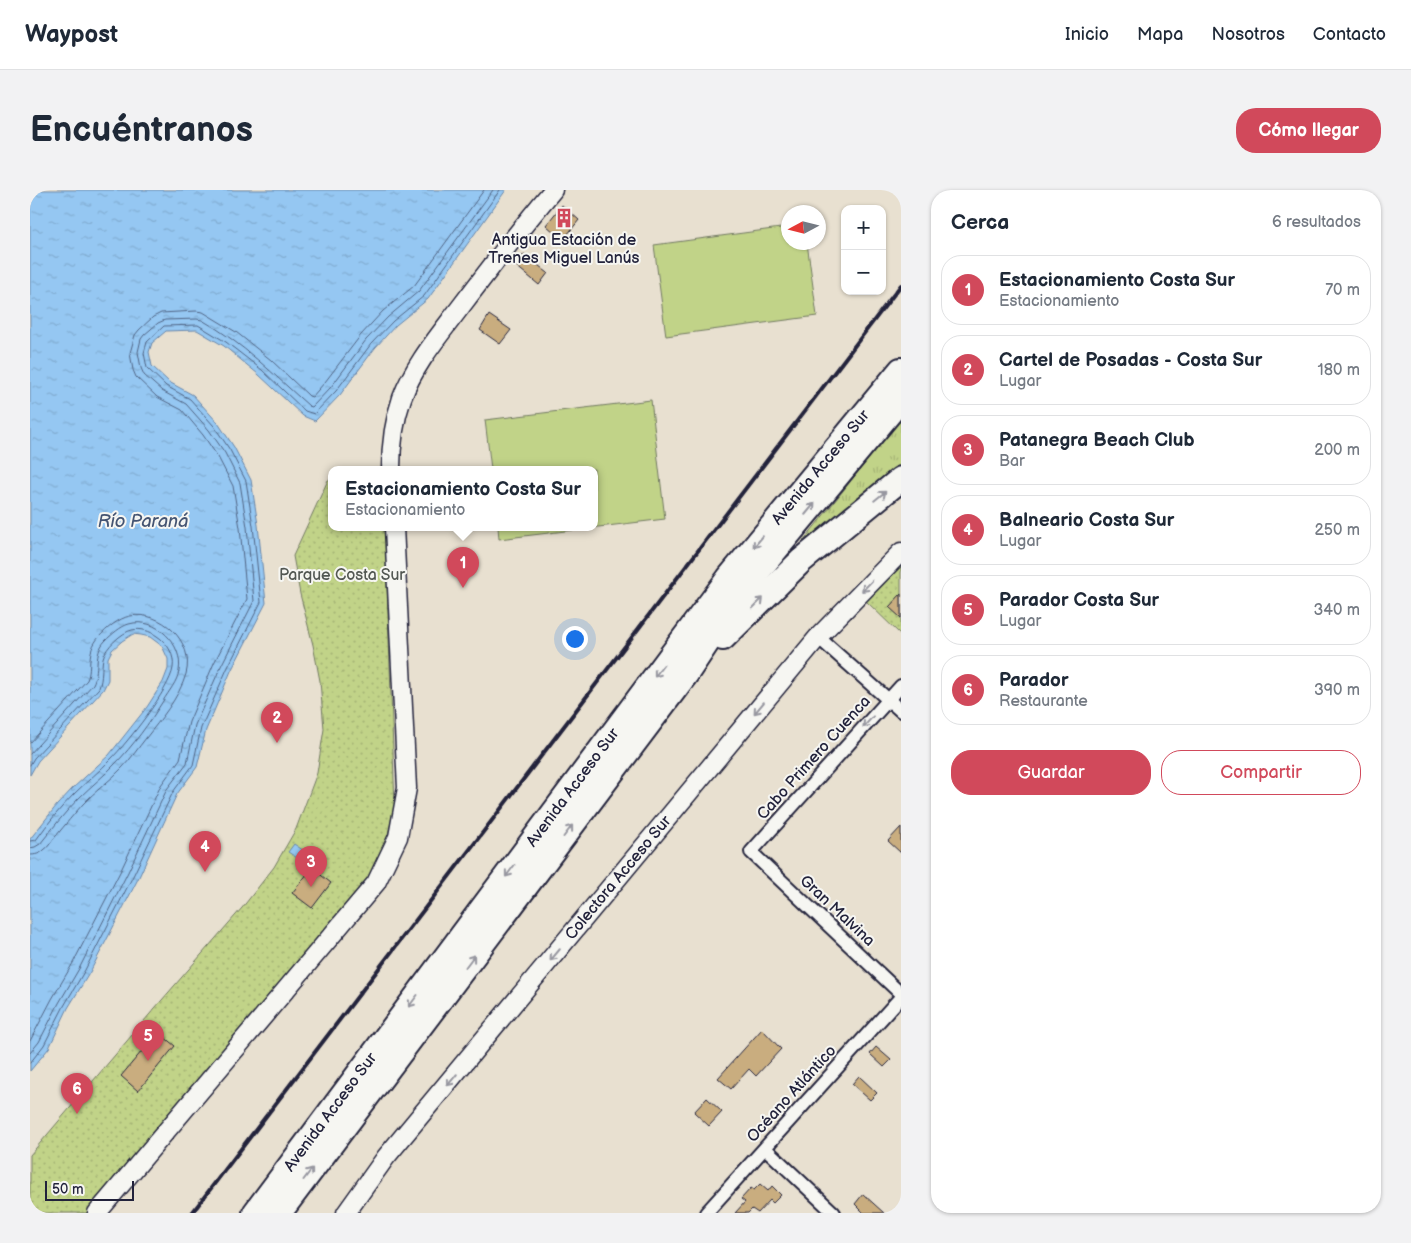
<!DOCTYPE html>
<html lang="es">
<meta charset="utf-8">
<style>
body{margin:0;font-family:"Balsamiq Sans",sans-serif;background:#f2f2f3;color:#1f2937}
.controls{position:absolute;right:15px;top:15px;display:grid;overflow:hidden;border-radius:10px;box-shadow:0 1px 4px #0004}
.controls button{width:45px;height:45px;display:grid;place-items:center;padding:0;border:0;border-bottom:1px solid #e0e1e3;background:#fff;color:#1f2937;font:25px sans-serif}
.compass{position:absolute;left:751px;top:15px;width:45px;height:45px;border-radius:50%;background:#fff;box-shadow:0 1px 4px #0004;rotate:263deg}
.scale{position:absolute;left:15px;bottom:12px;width:89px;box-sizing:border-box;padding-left:5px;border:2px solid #22223b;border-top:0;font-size:14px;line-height:18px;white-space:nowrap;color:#22223b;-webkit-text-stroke:4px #f6f6f2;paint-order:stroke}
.you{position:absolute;left:544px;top:448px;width:18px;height:18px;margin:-12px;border:4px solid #fff;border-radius:50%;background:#1a73e8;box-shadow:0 0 0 8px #1a73e833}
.badge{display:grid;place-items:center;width:32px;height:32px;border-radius:50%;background:#d1495b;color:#fff;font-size:16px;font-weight:700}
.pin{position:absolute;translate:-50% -41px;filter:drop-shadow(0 1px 2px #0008)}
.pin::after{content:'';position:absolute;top:26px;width:18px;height:15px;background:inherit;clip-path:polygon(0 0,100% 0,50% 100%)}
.popup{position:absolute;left:298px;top:276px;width:270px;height:65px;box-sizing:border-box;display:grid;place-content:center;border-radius:10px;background:#fff;filter:drop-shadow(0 1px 4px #0005);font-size:16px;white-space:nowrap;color:#747a83}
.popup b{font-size:19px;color:#1f2937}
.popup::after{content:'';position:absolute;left:50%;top:100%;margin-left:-10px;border:10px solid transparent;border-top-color:#fff}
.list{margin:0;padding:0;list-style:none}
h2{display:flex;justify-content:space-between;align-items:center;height:65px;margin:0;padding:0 20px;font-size:21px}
h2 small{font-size:16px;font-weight:400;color:#747a83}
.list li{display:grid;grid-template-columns:32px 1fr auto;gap:15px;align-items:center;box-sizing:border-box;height:70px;margin:0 10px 10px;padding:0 10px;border:1px solid #e0e1e3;border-radius:20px}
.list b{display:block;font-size:19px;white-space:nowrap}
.list p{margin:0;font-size:16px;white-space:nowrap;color:#747a83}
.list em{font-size:16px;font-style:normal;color:#747a83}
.actions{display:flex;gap:10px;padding:15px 20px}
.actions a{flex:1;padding:11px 0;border:1px solid #d1495b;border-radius:20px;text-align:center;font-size:18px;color:#d1495b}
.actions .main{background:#d1495b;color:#fff}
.map{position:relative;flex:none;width:871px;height:1023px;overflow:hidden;border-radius:20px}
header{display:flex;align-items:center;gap:30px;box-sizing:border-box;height:70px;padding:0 25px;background:#fff;border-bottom:1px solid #e0e1e3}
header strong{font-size:24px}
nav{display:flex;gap:28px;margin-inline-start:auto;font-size:18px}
.intro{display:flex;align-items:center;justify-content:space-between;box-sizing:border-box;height:120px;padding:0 30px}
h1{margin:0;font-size:35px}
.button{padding:12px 22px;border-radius:20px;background:#d1495b;color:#fff;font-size:18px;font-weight:700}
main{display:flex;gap:30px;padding:0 30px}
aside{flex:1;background:#fff;border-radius:20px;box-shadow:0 1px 4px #0004}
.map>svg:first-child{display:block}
.grass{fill:url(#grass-tufts);stroke:#727a62}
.park{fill:url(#park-dots);stroke:#727a62}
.garden{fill:#c1d388;stroke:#727a62}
.water{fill:url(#water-ripples);stroke:#6785a9}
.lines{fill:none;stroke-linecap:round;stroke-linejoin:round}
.shore{stroke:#506484;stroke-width:1}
.building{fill:#c9ad7f;stroke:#22223b}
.street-casing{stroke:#22223b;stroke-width:16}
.secondary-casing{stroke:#22223b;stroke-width:21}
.highway-casing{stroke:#22223b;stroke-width:28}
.street{stroke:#f6f6f2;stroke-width:12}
.secondary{stroke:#f6f6f2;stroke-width:18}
.highway{stroke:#f6f6f2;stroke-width:24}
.rail{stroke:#22223b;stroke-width:4}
.oneway{stroke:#9797a0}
.labels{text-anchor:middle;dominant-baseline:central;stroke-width:4;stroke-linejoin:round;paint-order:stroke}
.poi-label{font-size:16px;fill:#22223b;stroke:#f6f6f2}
.street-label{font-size:16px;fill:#22223b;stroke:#f6f6f2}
.park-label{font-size:16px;fill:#525752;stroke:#f6f6f2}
.water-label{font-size:18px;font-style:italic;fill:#445472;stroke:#f6f6f2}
</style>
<header>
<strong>Waypost</strong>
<nav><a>Inicio</a><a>Mapa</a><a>Nosotros</a><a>Contacto</a></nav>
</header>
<div class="intro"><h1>Encuéntranos</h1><a class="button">Cómo llegar</a></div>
<main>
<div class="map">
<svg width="871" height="1023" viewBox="0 0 871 1023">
<defs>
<pattern id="grass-tufts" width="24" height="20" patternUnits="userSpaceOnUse" patternTransform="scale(1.25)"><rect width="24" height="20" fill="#c1d388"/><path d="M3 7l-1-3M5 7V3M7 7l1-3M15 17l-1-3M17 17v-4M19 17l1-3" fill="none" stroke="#a6b576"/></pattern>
<pattern id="park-dots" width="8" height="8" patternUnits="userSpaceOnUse" patternTransform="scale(1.25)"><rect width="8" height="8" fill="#c1d388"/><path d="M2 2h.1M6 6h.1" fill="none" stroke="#a6b576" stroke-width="1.8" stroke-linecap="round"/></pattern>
<pattern id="water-ripples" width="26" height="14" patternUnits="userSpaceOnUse" patternTransform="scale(1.25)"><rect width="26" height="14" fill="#95c7f2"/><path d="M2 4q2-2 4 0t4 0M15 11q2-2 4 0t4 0" fill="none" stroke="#80abd0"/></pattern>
</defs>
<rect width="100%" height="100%" fill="#e8e0d0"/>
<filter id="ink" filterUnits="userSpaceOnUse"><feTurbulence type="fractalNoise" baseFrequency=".02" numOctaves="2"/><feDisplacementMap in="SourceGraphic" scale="10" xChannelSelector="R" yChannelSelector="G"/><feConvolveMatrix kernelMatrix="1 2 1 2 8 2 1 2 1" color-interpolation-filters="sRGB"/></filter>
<g filter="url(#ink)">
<path class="grass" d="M871,228v52l-28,24 -70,47z"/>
<path class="park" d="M298,290h4v47h53l10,280 -9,35 -18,36 -20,26 -260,309h-58v-58l125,-147 87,-100 32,-41 22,-38 21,-56 7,-44 -4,-48 -7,-36 -13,-51 -7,-38z
M871,372v73l-36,-35z"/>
<path class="garden" d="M758,37v15l19,1 10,73 -151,20 -12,-91z
M621,210l14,119 -166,20 -1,-12h96v-58h-103l-6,-49z"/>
<path class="water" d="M0,0h476l-78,109 -32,26 -21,23 -35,47 -25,26 -12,-5 -45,-42 -34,-28 -27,-16 -31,1 -14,12 -3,9 3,14 17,16 24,13 25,28 16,24 17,33 7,45 8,78 -35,68 -25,59 -9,37 -20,27 -38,83 -49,95 -22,36 -19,40 -19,23v-232l27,-34 16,-17 36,-33 38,-48 16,-25 5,-13v-10l-6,-13 -12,-9 -9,-2 -8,-1 -11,7 -10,9 -4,8v22l-5,10 -65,71 -8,14z
M264,654l16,11 -5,8 -17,-11z"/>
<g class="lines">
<path class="shore" d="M0,553l57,-63c6,-14 -2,-27 12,-43 7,-8 20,-19 31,-21 31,-6 65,26 56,58 -7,24 -26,46 -40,64 -8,10 -15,21 -24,30 -12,13 -27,23 -39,36 -9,10 -18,21 -27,32 -4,4 -7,11 -12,14 -4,4 -9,5 -14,5
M0,564l63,-70c7,-14 0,-30 12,-43 6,-6 16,-15 24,-17 27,-8 55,21 50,47 -2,11 -10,20 -16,30 -13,21 -30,45 -48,63 -11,12 -24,22 -36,34 -14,14 -26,30 -39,46l-5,3 -5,1
M0,575l4,-7 65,-70c4,-11 2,-19 4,-30 2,-10 19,-26 29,-28 9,-2 18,1 25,6 11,7 18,20 16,32 -3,21 -46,75 -62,91 -11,12 -24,22 -36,34 -14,14 -27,30 -39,47l-6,1
M0,851l22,-42 21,-36 49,-95 39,-83 19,-26 9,-37 25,-59 33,-64 -7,-71 -7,-42 -15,-29 -15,-22 -21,-25 -25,-13 -21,-20 -3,-7 -3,-17 5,-18 4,-5 14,-13 8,-4 35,-2 7,1 33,20 35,28 38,36 3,1 13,-15 36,-47 22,-24 31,-25 70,-96
M0,863l9,-11 20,-39 21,-36 48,-95 39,-83 20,-26 8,-38 26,-59 33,-65 -7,-74 -7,-44 -15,-30 -16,-23 -23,-26 -24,-13 -18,-16 -3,-7 -3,-16 3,-13 3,-4 14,-12 7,-3 32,-1 5,1c41,23 72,55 107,86l3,1 19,-20 35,-47 22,-23 31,-26 74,-101
M0,873l14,-18 20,-39 21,-36 49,-96 39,-82 20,-27 8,-37 26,-59 34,-67 -8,-76 -7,-45 -16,-31 -16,-24 -24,-27 -24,-13 -19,-18 -3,-15 3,-11 17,-16 34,-1 28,17 36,28 43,41 9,3 22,-23 35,-47 22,-23 31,-25 76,-106"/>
</g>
<path class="building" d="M532,15l17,15 -16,20 -17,-15z
M494,64l24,19 -9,12 -24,-20z
M459,125l22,15 -11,14 -20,-14z
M871,404v24l-12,-11z
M871,637v26l-13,-12z
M282,678l19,15 -19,25 -20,-15z
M732,839l19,20 -25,27 -7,-7 -18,20 -13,-11z
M128,842l17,14 -37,45 -17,-15z
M846,857l15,13 -7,7 -14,-13z
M829,886l18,17 -7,7 -18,-16z
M677,908l15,14 -13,14 -15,-14z
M730,994l8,7 4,-5 9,9 -8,8 -3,-3 -12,13 -6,-4 -4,4h-13l10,-11 -4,-3 10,-11 3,2z
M833,1004l21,19h-20l-9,-9z"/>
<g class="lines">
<defs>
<path id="street" d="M788,447l83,74
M871,496l-150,166 150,142
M735,958l69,65
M676,1023l195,-216"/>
<g id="secondary">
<path d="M361,279c0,-24 3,-48 11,-71 12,-33 36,-61 57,-89 31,-41 61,-80 94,-119"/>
<path d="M67,1023l279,-330 22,-46 9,-49 -13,-261"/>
<path id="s1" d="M316,1023l40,-56 432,-520 83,-85"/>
</g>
<g id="highway">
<path d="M693,448l78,-77 100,-82"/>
<path id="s2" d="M225,1023l474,-635 172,-208"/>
<path d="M249,1023l407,-539 56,-84 159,-191"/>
</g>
</defs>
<use href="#street" class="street-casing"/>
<use href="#secondary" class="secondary-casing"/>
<use href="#highway" class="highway-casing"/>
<use href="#street" class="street"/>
<use href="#secondary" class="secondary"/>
<use href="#highway" class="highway"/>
<path class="rail" d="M162,1023l709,-928"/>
</g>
<defs><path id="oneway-shaft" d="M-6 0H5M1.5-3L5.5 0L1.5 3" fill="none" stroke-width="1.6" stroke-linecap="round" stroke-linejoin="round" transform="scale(1.25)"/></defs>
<g class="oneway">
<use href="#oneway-shaft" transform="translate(850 306) rotate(-39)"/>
<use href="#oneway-shaft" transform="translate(780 319) rotate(-50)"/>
<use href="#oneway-shaft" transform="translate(728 352) rotate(130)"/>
<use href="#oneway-shaft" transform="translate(837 396) rotate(134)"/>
<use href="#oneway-shaft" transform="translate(728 413) rotate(-45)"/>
<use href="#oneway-shaft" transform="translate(629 481) rotate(127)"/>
<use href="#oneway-shaft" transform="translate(729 518) rotate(130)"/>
<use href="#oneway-shaft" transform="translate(838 532) rotate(132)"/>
<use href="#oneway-shaft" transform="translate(538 641) rotate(-53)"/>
<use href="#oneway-shaft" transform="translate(480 681) rotate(127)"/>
<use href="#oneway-shaft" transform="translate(525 765) rotate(130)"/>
<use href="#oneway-shaft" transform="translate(440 771) rotate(-53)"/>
<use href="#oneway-shaft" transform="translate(383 811) rotate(127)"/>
<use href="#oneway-shaft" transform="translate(422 890) rotate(130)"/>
<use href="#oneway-shaft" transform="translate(278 984) rotate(-53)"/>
</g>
</g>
<defs>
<symbol id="building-bare" viewBox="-9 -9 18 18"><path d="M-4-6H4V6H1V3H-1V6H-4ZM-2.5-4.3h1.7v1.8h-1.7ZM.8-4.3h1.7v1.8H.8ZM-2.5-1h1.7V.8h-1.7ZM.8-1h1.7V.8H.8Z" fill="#d1495b" stroke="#f6f6f2" stroke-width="2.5" paint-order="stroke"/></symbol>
</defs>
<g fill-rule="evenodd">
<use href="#building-bare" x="520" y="14" width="28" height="28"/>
</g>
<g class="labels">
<g class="poi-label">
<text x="534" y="50">Antigua Estación de<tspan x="534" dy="18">Trenes Miguel Lanús</tspan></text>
</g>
<g class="street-label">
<text stroke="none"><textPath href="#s2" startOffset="936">Avenida Acceso Sur</textPath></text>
<text transform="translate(784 568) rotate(-48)">Cabo Primero Cuenca</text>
<text stroke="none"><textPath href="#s2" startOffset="531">Avenida Acceso Sur</textPath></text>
<text stroke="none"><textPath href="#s1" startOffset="432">Colectora Acceso Sur</textPath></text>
<text transform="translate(807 721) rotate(43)">Gran Malvina</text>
<text transform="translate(762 904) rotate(-48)">Océano Atlántico</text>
<text stroke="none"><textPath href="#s2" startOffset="126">Avenida Acceso Sur</textPath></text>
</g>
<g class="park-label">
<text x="312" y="385">Parque Costa Sur</text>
</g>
<g class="water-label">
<text x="113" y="331">Río Paraná</text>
</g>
</g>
</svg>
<div class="controls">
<button>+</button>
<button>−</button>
</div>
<svg class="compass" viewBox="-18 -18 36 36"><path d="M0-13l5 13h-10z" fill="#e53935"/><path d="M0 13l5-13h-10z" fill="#747a83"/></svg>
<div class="scale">50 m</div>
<div class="you"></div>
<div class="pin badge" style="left:433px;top:398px">1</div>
<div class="popup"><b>Estacionamiento Costa Sur</b>Estacionamiento</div>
<div class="pin badge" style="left:247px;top:553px">2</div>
<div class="pin badge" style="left:281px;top:697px">3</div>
<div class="pin badge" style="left:175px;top:682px">4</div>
<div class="pin badge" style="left:118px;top:871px">5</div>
<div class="pin badge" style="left:47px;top:924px">6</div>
</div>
<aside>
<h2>Cerca<small>6 resultados</small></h2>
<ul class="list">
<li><span class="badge">1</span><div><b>Estacionamiento Costa Sur</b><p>Estacionamiento</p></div><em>70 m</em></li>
<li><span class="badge">2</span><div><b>Cartel de Posadas - Costa Sur</b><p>Lugar</p></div><em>180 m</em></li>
<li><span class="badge">3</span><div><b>Patanegra Beach Club</b><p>Bar</p></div><em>200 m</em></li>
<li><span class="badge">4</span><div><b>Balneario Costa Sur</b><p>Lugar</p></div><em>250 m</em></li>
<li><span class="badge">5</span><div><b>Parador Costa Sur</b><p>Lugar</p></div><em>340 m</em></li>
<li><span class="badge">6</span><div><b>Parador</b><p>Restaurante</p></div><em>390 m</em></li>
</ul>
<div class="actions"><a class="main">Guardar</a><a>Compartir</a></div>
</aside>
</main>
